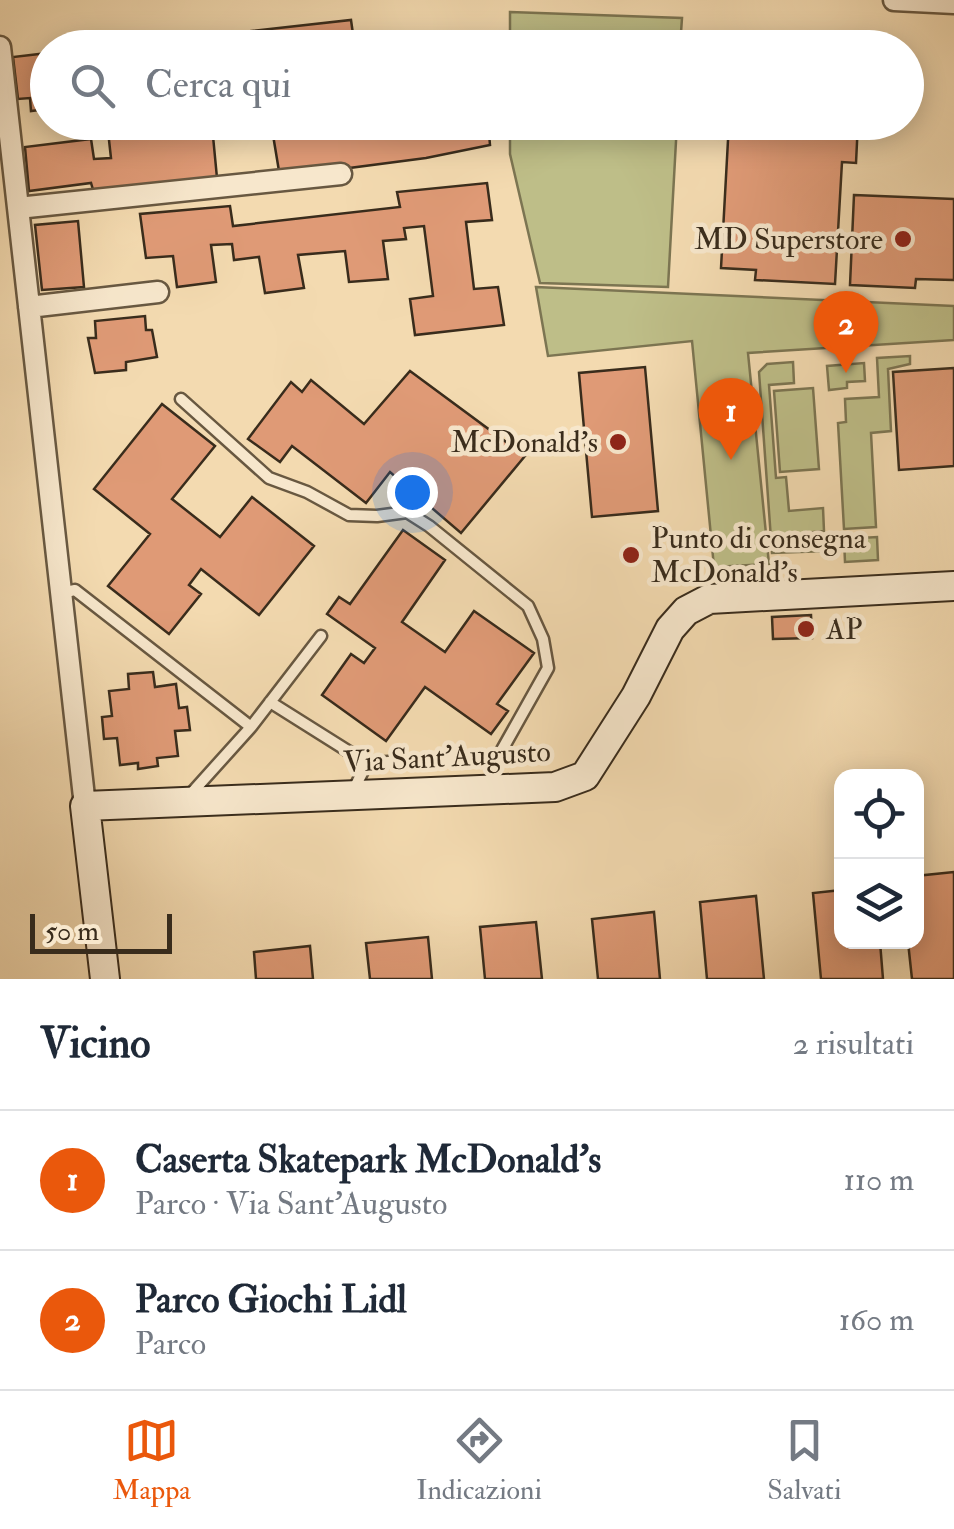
<!DOCTYPE html>
<html lang="it">
<meta charset="utf-8">
<style>
body{margin:0;font-family:"IM FELL Double Pica",serif;background:#f2f2f3;color:#1f2937}
.controls{position:absolute;right:30px;bottom:30px;display:grid;overflow:hidden;border-radius:20px;box-shadow:0 5px 25px #0003}
.controls button{width:90px;height:90px;display:grid;place-items:center;padding:0;border:0;border-bottom:2px solid #e0e1e3;background:#fff;color:#1f2937;font:50px sans-serif}
.scale{position:absolute;left:30px;bottom:25px;width:142px;box-sizing:border-box;padding-left:10px;border:5px solid #392c1c;border-top:0;font-size:28px;line-height:35px;white-space:nowrap;color:#392c1c;-webkit-text-stroke:8px #f7e7cc;paint-order:stroke}
.you{position:absolute;left:412px;top:492px;width:35px;height:35px;margin:-25px;border:8px solid #fff;border-radius:50%;background:#1a73e8;box-shadow:0 0 0 15px #1a73e833}
.badge{display:grid;place-items:center;width:65px;height:65px;border-radius:50%;background:#ea580c;color:#fff;font-size:32px;font-weight:700}
.pin{position:absolute;translate:-50% -82px;filter:drop-shadow(0 2px 5px #0008)}
.pin::after{content:'';position:absolute;top:52px;width:35px;height:30px;background:inherit;clip-path:polygon(0 0,100% 0,50% 100%)}
.list{margin:0;padding:0;list-style:none}
h2{display:flex;justify-content:space-between;align-items:center;height:130px;margin:0;padding:0 40px;font-size:42px}
h2 small{font-size:32px;font-weight:400;color:#747a83}
.list li{display:grid;grid-template-columns:65px 1fr auto;gap:30px;align-items:center;box-sizing:border-box;height:140px;padding:0 40px;border-top:2px solid #e0e1e3}
.list b{display:block;font-size:38px;white-space:nowrap}
.list p{margin:0;font-size:32px;white-space:nowrap;color:#747a83}
.list em{font-size:32px;font-style:normal;color:#747a83}
.icon{flex:none;width:55px;height:55px;fill:none;stroke:currentColor;stroke-width:2;stroke-linecap:round;stroke-linejoin:round}
.map{position:relative;flex:none;width:954px;height:979px;overflow:hidden}
.search{position:absolute;background:#fff;box-shadow:0 5px 25px #0003;left:30px;right:30px;top:30px;height:110px;display:flex;align-items:center;gap:25px;box-sizing:border-box;padding:0 35px;border-radius:55px;color:#747a83;font-size:38px}
.sheet{height:410px;background:#fff}
nav{display:flex;justify-content:space-around;align-items:center;box-sizing:border-box;height:140px;border-top:2px solid #e0e1e3;background:#fff;font-size:28px;color:#747a83}
nav a{display:grid;justify-items:center;gap:5px}
nav .on{color:#ea580c}
.map>svg:first-child{display:block}
.green{fill:#bebe88;stroke:#7c7552;stroke-width:2.5}
.building{fill:#df9a76;stroke:#392c1c;stroke-width:2.5}
.lines{fill:none;stroke-linecap:round;stroke-linejoin:round}
.lane-casing{stroke:#685841;stroke-width:15}
.street-casing{stroke:#685841;stroke-width:25}
.secondary-casing{stroke:#392c1c;stroke-width:32}
.lane{stroke:#f7e7cc;stroke-width:10}
.street{stroke:#f7e7cc;stroke-width:20}
.secondary{stroke:#f7e7cc;stroke-width:28}
.poi-dot{fill:#8f2418;stroke:#f7e7cc;stroke-width:4}
.labels{text-anchor:middle;dominant-baseline:central;stroke-width:9;stroke-linejoin:round;paint-order:stroke}
.poi-label{font-size:30px;fill:#392c1c;stroke:#f7e7cc;text-anchor:end}
.street-label{font-size:30px;fill:#392c1c;stroke:#f7e7cc}
</style>
<div class="map">
<svg width="954" height="979" viewBox="0 0 954 979">
<rect width="100%" height="100%" fill="#f3dab0"/>
<filter id="stains"><feTurbulence type="fractalNoise" baseFrequency=".002" numOctaves="4"/><feColorMatrix values="0 0 0 0 .2 0 0 0 0 .09 0 0 0 0 .02 0 0 0 .5 -.17"/></filter>
<radialGradient id="worn" r=".72"><stop offset=".6" stop-color="#630" stop-opacity="0"/><stop offset="1" stop-color="#630" stop-opacity=".3"/></radialGradient>
<path class="green" d="M510,12l172,6 -2,29h-170z
M510,123h167l-9,164 -128,-4 -30,-129z
M536,287l418,19v34l-206,13 21,211 -55,3 -22,-226 -144,15z
M910,356v8l-22,5 3,62 -20,2 5,94 -32,2 -6,-106 8,-1 -1,-23 34,-2 -2,-39z
M793,362l1,21 -25,2 7,93 10,-1 3,34 34,-3 1,23 -31,3 1,7 32,-2 1,12 -55,2 -13,-181 8,-8z
M864,363l1,18 -18,1v6l-18,2 -2,-24z
M813,388l6,81 -39,3 -6,-81z
M877,537l1,23 -33,2 -1,-23z"/>
<path class="building" d="M351,20l4,28h-257z
M48,53v56l-17,2 -1,-13 -12,1 -5,-42z
M107,122h381l2,23 -64,13 -146,19 -8,-48 -59,7 4,42 -123,15 -3,-10 -62,8 -4,-44 66,-8 3,20 17,-1z
M729,122h129l-2,41 -14,-1 -7,122 -80,-4 1,-10 -35,-2z
M487,183l5,37 -26,2 8,67 24,-2 6,38 -89,10 -5,-36 23,-3 -9,-70 -20,2 2,11 -23,2 5,38 -39,3 -4,-31 -47,4 6,33 -39,5 -6,-36 -25,3 -2,-16 -21,1 5,37 -39,5 -4,-31 -27,2 -6,-44 90,-8 3,20 167,-19 -3,-15z
M854,195l100,4v81l-38,-1 -1,9 -65,-3z
M78,221l6,66 -42,3 -7,-65z
M145,316l1,14h6l5,27 -31,5v8l-31,3 -7,-35h8l-1,-17z
M645,367l13,144 -66,6 -13,-144z
M954,368v98l-55,4 -6,-98z
M410,371l115,85 -64,77 -71,-61 -24,31 -74,-57 -12,16 -32,-23 43,-57 11,10 9,-12 53,44z
M162,404l53,42 -43,53 48,38 32,-40 62,49 -55,69 -58,-46 -12,16 12,9 -32,40 -61,-48 42,-52 -56,-45z
M403,530l42,30 -43,62 43,30 29,-41 60,42 -37,51 11,7 -17,23 -66,-47 -39,54 -64,-46 29,-41 13,9 11,-15 -48,-34 12,-17 11,7z
M811,615l1,23 -39,1 -1,-22z
M153,672l2,15 21,-3 3,24 8,-1 3,23 -15,1 3,25 -21,2 1,8 -20,3v-6l-18,2 -3,-27 -13,1 -2,-22 10,-1 -3,-25 20,-2 -1,-15z
M954,872v107h-42l-4,-37h8v-66z
M842,890v52h38l3,37h-62l-8,-86z
M756,896l8,83h-57l-7,-77z
M654,912l6,67h-62l-6,-60z
M536,922l6,57h-57l-5,-52z
M428,937l4,42h-62l-4,-36z
M310,946l3,33h-57l-2,-27z"/>
<g class="lines">
<defs>
<path id="lane" d="M181,399l88,79 38,14 42,23 28,1 30,-4 22,14 99,80 15,33 5,29 -50,89 -131,6 -97,-61
M61,593l14,-3 176,137 70,-91
M352,793l15,-30
M188,797l63,-70"/>
<path id="street" d="M894,0l60,3
M0,47l85,759
M18,208l323,-34
M29,307l129,-15"/>
<path id="secondary" d="M105,979l-20,-173 470,-19 30,-11 51,-80 34,-67 16,-18 23,-12 245,-13"/>
</defs>
<use href="#lane" class="lane-casing"/>
<use href="#street" class="street-casing"/>
<use href="#secondary" class="secondary-casing"/>
<use href="#lane" class="lane"/>
<use href="#street" class="street"/>
<use href="#secondary" class="secondary"/>
</g>
<g class="poi-dot">
<circle cx="903" cy="239" r="10"/>
<circle cx="618" cy="442" r="10"/>
<circle cx="631" cy="555" r="10"/>
<circle cx="806" cy="629" r="10"/>
</g>
<g class="labels">
<g class="poi-label">
<text x="883" y="239">MD Superstore</text>
<text x="598" y="442">McDonald's</text>
<text x="651" y="538" text-anchor="start">Punto di consegna<tspan x="651" dy="34">McDonald's</tspan></text>
<text x="826" y="629" text-anchor="start">AP</text>
</g>
<g class="street-label">
<text transform="translate(447 757) rotate(-3)">Via Sant'Augusto</text>
</g>
</g>
<rect width="100%" height="100%" filter="url(#stains)"/>
<rect width="100%" height="100%" fill="url(#worn)"/>
</svg>
<div class="controls">
<button><svg class="icon" aria-label="locate" viewBox="0 0 24 24"><circle cx="12" cy="12" r="6"/><path d="M12 2v4M12 18v4M2 12h4M18 12h4"/></svg></button>
<button><svg class="icon" aria-label="layers" viewBox="0 0 24 24"><path d="M12 4l9 5-9 5-9-5zM3 14l9 5 9-5"/></svg></button>
</div>
<div class="scale">50 m</div>
<div class="you"></div>
<div class="pin badge" style="left:731px;top:460px">1</div>
<div class="pin badge" style="left:846px;top:373px">2</div>
<div class="search"><svg class="icon" aria-label="search" viewBox="0 0 24 24"><circle cx="10" cy="10" r="6"/><path d="M15 15l6 6"/></svg>Cerca qui</div>
</div>
<section class="sheet">
<h2>Vicino<small>2 risultati</small></h2>
<ul class="list">
<li><span class="badge">1</span><div><b>Caserta Skatepark McDonald's</b><p>Parco · Via Sant'Augusto</p></div><em>110 m</em></li>
<li><span class="badge">2</span><div><b>Parco Giochi Lidl</b><p>Parco</p></div><em>160 m</em></li>
</ul>
</section>
<nav>
<a class="on"><svg class="icon" aria-label="map" viewBox="0 0 24 24"><path d="M3 6l6-2 6 2 6-2v14l-6 2-6-2-6 2zM9 4v14M15 6v14"/></svg>Mappa</a>
<a><svg class="icon" aria-label="directions" viewBox="0 0 24 24"><path d="M12 3l9 9-9 9-9-9zM9 14v-3h6M13 9l2 2-2 2"/></svg>Indicazioni</a>
<a><svg class="icon" aria-label="saved" viewBox="0 0 24 24"><path d="M7 4h10v16l-5-4-5 4z"/></svg>Salvati</a>
</nav>
